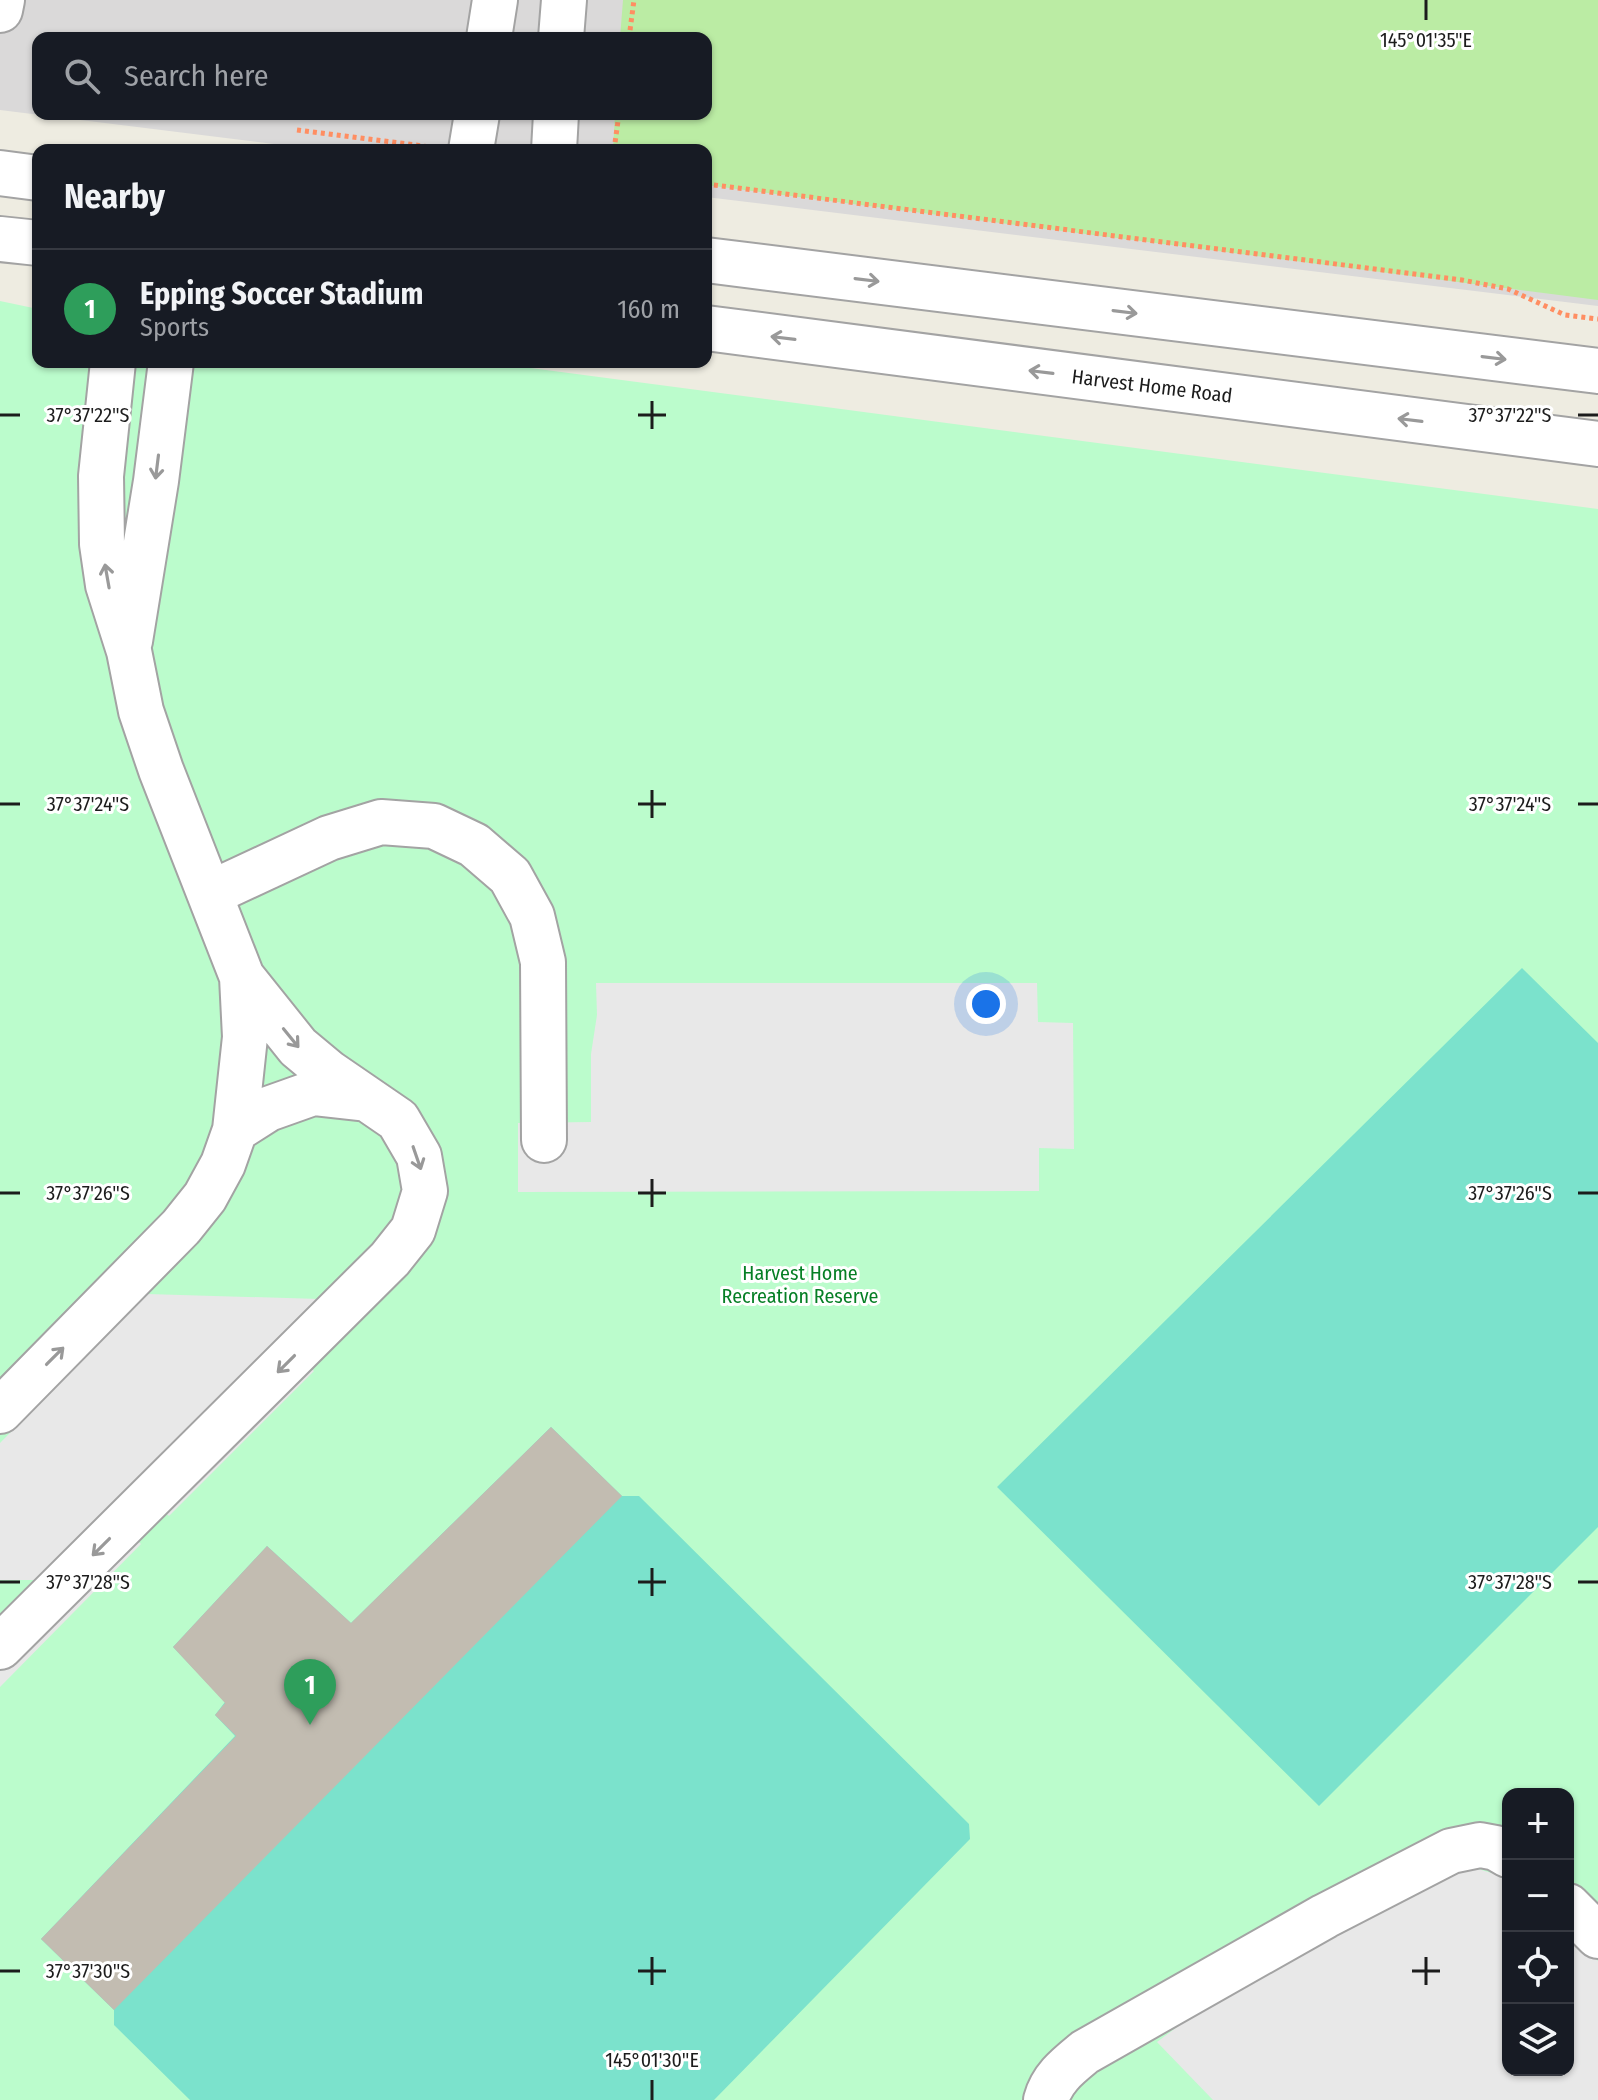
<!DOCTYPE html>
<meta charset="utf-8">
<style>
body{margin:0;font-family:"Fira Sans Condensed",sans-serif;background:#242831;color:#f1f3f6}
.controls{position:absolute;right:24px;bottom:24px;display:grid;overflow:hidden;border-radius:16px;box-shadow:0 2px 6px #0004}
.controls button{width:72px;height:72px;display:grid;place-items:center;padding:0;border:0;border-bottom:2px solid #363941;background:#171b24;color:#f1f3f6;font:40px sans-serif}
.you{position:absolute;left:986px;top:1004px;width:28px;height:28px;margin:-20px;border:6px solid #fff;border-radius:50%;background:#1a73e8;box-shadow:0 0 0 12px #1a73e833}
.badge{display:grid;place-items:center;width:52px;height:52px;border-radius:50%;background:#8c9099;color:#fff;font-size:26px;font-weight:700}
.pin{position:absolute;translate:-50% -66px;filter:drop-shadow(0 2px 4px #0008)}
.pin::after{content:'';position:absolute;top:42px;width:28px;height:24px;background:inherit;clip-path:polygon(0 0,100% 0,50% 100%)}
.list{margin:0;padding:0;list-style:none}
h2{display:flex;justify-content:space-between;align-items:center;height:104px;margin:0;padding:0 32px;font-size:34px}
h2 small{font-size:26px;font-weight:400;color:#9ea1a6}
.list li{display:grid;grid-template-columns:52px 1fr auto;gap:24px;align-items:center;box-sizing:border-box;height:120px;padding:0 32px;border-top:2px solid #363941}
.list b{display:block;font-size:30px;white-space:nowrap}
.list p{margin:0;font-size:26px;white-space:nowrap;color:#9ea1a6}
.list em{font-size:26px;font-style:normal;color:#9ea1a6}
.icon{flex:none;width:44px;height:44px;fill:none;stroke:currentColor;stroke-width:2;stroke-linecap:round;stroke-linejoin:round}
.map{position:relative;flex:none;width:1598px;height:2100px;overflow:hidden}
.search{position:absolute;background:#171b24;box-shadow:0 2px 6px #0004;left:32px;top:32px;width:680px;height:88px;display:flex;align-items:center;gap:20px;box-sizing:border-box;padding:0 28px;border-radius:16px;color:#9ea1a6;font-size:30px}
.panel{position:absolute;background:#171b24;box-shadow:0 2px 6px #0004;left:32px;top:144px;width:680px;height:224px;border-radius:16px}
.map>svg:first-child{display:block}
.residential{fill:#dad9d9;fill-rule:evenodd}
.grass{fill:#bbeca4}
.park{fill:#bbfccc;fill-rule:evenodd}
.pitch{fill:#7be2cc}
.parking{fill:#e8e8e8}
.building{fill:#c2bcb1}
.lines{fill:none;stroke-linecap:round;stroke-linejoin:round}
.minor-casing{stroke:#a3a3a3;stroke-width:48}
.path{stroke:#ff8e62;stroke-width:5;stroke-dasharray:4 4;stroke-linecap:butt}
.minor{stroke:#fff;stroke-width:44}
.oneway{stroke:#999}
.ticks{fill:none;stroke:#1c1c1c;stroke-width:3}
.labels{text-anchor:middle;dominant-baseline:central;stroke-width:6;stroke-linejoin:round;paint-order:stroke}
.street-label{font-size:20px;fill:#1c1c1c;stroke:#fff}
.park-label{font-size:20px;fill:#067f25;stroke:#fff}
.ticks-label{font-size:20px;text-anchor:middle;fill:#1c1c1c;stroke:#fff;stroke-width:6;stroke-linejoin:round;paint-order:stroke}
</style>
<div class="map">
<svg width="1598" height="2100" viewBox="0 0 1598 2100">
<rect width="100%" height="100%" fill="#eeece1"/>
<path class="residential" d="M0,0h1598v306l-892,-109v-47h-384l-322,-40zM38,38h668v76h-668z"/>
<path class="grass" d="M623,0h975v300l-892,-115v-35h-93l2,-36h91v-76h-86z"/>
<path class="park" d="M0,301l38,8v53h447l1113,147v1591h-1598zM1508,1794h60v276h-60z"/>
<path class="pitch" d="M1522,968l76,75v484l-279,279 -322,-319z
M551,1427l71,69h17l330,328 1,15 -256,261h-524l-76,-75v-15l-73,-71 194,-203 -20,-21 10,-13 -52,-55 94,-101 84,77z"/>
<path class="parking" d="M596,983h441l1,39 35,1 1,126 -35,-1v43l-521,1v-69l73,-1v-68l6,-39z
M147,1294l173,5 -279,281h-41v-137z
M304,1362l10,9 -145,145 -10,-9z
M132,1535l9,9 -141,143v-20z
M1475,1868l33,10v192h60v-139l30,30v139h-385l-56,-58 48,-36 250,-136z"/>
<path class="building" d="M551,1427l71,69 -508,514 -73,-71 195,-203 -21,-21 10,-12 -52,-56 94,-101 84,77z"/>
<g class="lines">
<defs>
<path id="minor" d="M0,10l2,-10
M489,38l6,-38
M561,38l3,-38
M471,150l6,-36
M554,150l2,-36
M0,173l38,5
M0,239l38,4
M706,260l892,111
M706,328l892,116
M130,641l26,-160 15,-119
M211,893l118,-55 52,-16 53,4 40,19 36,31 22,40 11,46 1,178
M235,1130l33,-21 45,-16 54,6
M0,1411l181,-184 24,-30 18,-33 12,-34 10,-93 -3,-60 -81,-207 -20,-59 -12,-60 -21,-66 -6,-41 -1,-68 12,-114
M0,1647l390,-388 23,-29 12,-39 -6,-35 -21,-36 -70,-48 -30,-25 -56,-70
M1568,1906l30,30
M1046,2100c6,-22 22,-34 39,-48l240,-136 126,-65 29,-6 16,3 12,7"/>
</defs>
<use href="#minor" class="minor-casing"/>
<path class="path" d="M629,38l5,-38
M297,130l134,17
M614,150l5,-36
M706,184l756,96 46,9 57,26 33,4"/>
<use href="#minor" class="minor"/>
</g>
<defs><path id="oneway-shaft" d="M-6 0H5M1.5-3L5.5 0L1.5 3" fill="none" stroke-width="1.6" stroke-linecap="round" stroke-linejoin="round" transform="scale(2)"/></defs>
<g class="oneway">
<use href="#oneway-shaft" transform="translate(867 280) rotate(7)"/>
<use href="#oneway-shaft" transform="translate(1125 312) rotate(7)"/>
<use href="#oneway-shaft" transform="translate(783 338) rotate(-173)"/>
<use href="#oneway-shaft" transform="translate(1494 358) rotate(7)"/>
<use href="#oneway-shaft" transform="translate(1041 372) rotate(-173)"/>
<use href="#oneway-shaft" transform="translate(1410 420) rotate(-173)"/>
<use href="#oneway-shaft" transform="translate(157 467) rotate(97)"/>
<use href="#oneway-shaft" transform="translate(107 576) rotate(-100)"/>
<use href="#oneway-shaft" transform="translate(291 1038) rotate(51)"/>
<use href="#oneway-shaft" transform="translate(417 1158) rotate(71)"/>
<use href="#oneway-shaft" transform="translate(55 1356) rotate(-45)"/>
<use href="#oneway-shaft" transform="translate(286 1364) rotate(135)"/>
<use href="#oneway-shaft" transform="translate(101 1547) rotate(135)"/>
</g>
<path class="ticks" d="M1426,0v20M652,401v28M0,415h20M638,415h28M1578,415h20M652,790v28M0,804h20M638,804h28M1578,804h20M652,1179v28M0,1193h20M638,1193h28M1578,1193h20M652,1568v28M0,1582h20M638,1582h28M1578,1582h20M652,1957v28M1426,1957v28M0,1971h20M638,1971h28M1412,1971h28M652,2080v20"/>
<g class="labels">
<g class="street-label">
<text transform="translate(1152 386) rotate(7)">Harvest Home Road</text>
</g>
<g class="park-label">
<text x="800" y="1273">Harvest Home<tspan x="800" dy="23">Recreation Reserve</tspan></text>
</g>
</g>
<g class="ticks-label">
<text x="1426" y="47">145°01'35"E</text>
<text x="88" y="422">37°37'22"S</text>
<text x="1510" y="422">37°37'22"S</text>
<text x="88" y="811">37°37'24"S</text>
<text x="1510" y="811">37°37'24"S</text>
<text x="88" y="1200">37°37'26"S</text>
<text x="1510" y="1200">37°37'26"S</text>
<text x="88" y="1589">37°37'28"S</text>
<text x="1510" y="1589">37°37'28"S</text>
<text x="88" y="1978">37°37'30"S</text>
<text x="652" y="2067">145°01'30"E</text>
</g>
</svg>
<div class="controls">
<button>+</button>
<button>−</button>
<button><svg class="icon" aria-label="locate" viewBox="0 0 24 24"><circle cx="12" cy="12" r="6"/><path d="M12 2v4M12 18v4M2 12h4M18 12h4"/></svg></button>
<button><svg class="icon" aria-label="layers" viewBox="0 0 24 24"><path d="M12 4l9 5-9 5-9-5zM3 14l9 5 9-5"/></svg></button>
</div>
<div class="you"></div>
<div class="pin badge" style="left:310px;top:1725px;background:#2e9e5b">1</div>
<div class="search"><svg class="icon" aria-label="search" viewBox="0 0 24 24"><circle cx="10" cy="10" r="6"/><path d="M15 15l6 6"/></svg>Search here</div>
<section class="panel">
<h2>Nearby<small></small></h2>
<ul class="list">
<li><span class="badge" style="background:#2e9e5b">1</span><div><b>Epping Soccer Stadium</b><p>Sports</p></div><em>160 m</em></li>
</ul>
</section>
</div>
